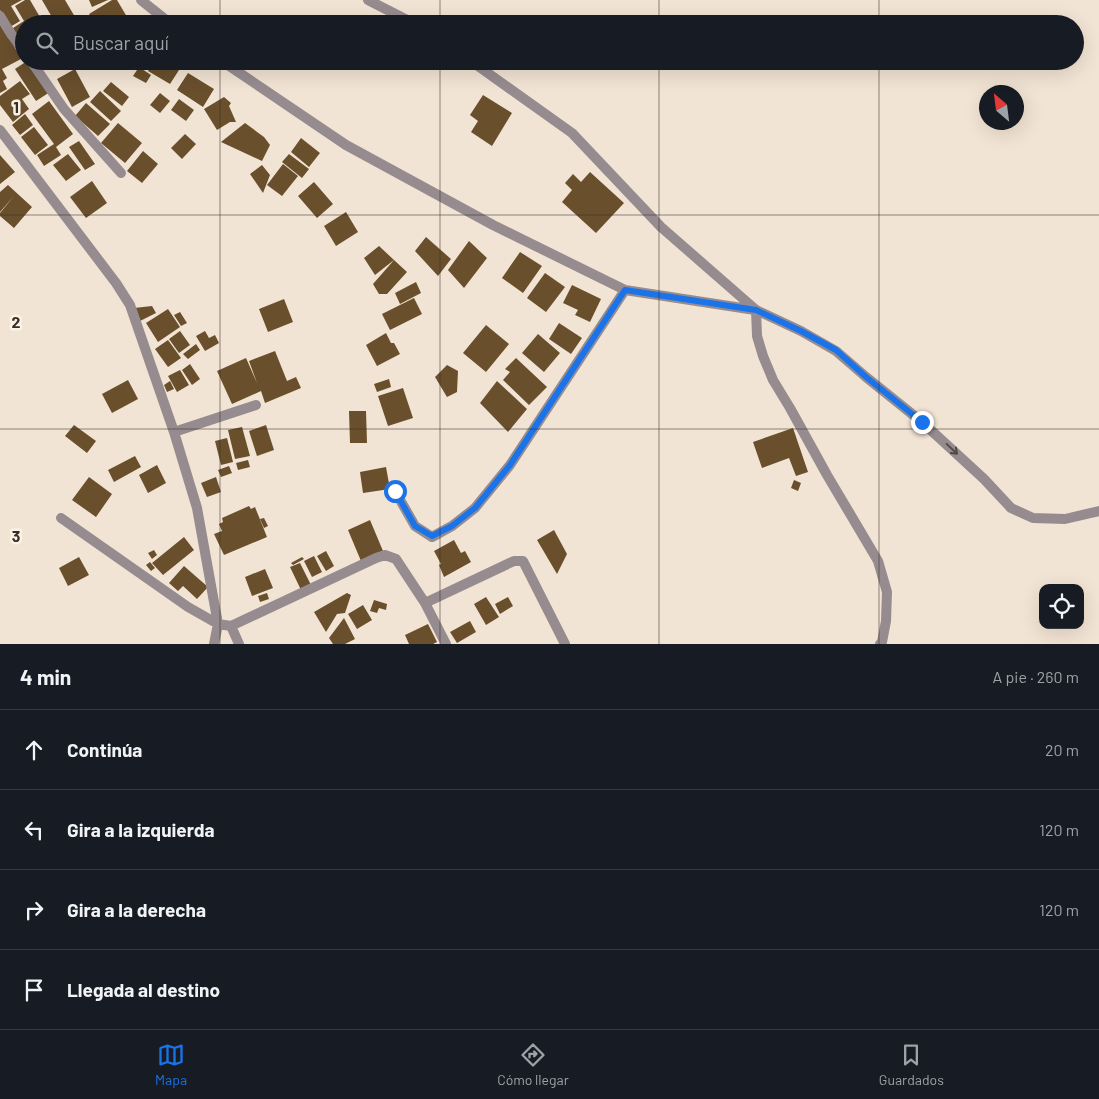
<!DOCTYPE html>
<html lang="es">
<meta charset="utf-8">
<style>
body{margin:0;font-family:Barlow,sans-serif;background:#20242c;color:#f1f3f6}
.controls{position:absolute;right:15px;bottom:15px;display:grid;overflow:hidden;border-radius:10px;box-shadow:0 5px 20px #0002}
.controls button{width:45px;height:45px;display:grid;place-items:center;padding:0;border:0;border-bottom:1px solid #363941;background:#171b24;color:#f1f3f6;font:25px sans-serif}
.compass{position:absolute;left:979px;top:85px;width:45px;height:45px;border-radius:50%;background:#171b24;box-shadow:0 5px 20px #0002;rotate:332deg}
.stop{position:absolute;width:15px;height:15px;margin:-11px;border:4px solid #1a73e8;border-radius:50%;background:#fff}
.stop.end{background:#1a73e8;border-color:#fff;box-shadow:0 1px 5px #0008}
.list{margin:0;padding:0;list-style:none}
h2{display:flex;justify-content:space-between;align-items:center;height:65px;margin:0;padding:0 20px;font-size:21px}
h2 small{font-size:16px;font-weight:400;color:#9ea1a6}
.list li{display:grid;grid-template-columns:32px 1fr auto;gap:15px;align-items:center;box-sizing:border-box;height:80px;padding:0 20px;border-top:1px solid #363941}
.list b{display:block;font-size:19px;white-space:nowrap}
.list em{font-size:16px;font-style:normal;color:#9ea1a6}
.icon{flex:none;width:28px;height:28px;fill:none;stroke:currentColor;stroke-width:2;stroke-linecap:round;stroke-linejoin:round}
.map{position:relative;flex:none;width:1099px;height:644px;overflow:hidden}
.search{position:absolute;background:#171b24;box-shadow:0 5px 20px #0002;left:15px;right:15px;top:15px;height:55px;display:flex;align-items:center;gap:12px;box-sizing:border-box;padding:0 18px;border-radius:28px;color:#9ea1a6;font-size:19px}
.sheet{height:385px;background:#171b24}
nav{display:flex;justify-content:space-around;align-items:center;box-sizing:border-box;height:70px;border-top:1px solid #363941;background:#171b24;font-size:14px;color:#9ea1a6}
nav a{display:grid;justify-items:center;gap:2px}
nav .on{color:#1a73e8}
.map>svg:first-child{display:block}
.building{fill:#694f2c}
.lines{fill:none;stroke-linecap:round;stroke-linejoin:round}
.lane{stroke:#968c90;stroke-width:10}
.street{stroke:#968c90;stroke-width:10}
.oneway{stroke:#514b47}
.route{stroke:#1a73e8;stroke-width:6}
.grid{fill:none;stroke:#342f28;stroke-width:1;stroke-opacity:0.55}
.grid-label{font-size:16px;text-anchor:middle;font-weight:bold;fill:#342f28;stroke:#fdf2e5;stroke-width:5;stroke-linejoin:round;paint-order:stroke}
</style>
<div class="map">
<svg width="1099" height="644" viewBox="0 0 1099 644">
<rect width="100%" height="100%" fill="#f2e4d4"/>
<path class="building" d="M0,0h22l-11,6 9,15 -10,6 -10,-17z
M25,0h5l14,24h-20v17l-3,1 -8,-14 11,-7 -9,-15z
M42,0h23l13,22 -3,2h-19z
M89,0h19l-16,7z
M112,0h5l13,22 -3,2h-32l-6,-10z
M2,24l19,35 -19,10 5,9 -4,3 4,8 -7,4v-68z
M27,61l23,31 -14,9 -21,-32z
M154,61h10l15,9 -9,14 -22,-13z
M139,67l12,8 -5,8 -13,-7z
M75,69l15,28 -18,10 -15,-28z
M188,73l26,16 -11,18 -26,-17z
M20,81l10,13 -8,5 7,10 -16,13 -13,-17v-9z
M111,82l18,15 -7,9 -19,-15z
M100,91l21,20 -10,10 -21,-19z
M160,93l10,8 -10,12 -10,-8z
M483,95l29,18 -20,33 -21,-14 7,-11 -8,-6z
M224,97l7,6 -2,3 7,16h-6l-13,8 -13,-21z
M179,99l15,11 -8,11 -15,-11z
M49,101l24,33 -17,13 5,8 -17,11 -7,-11 17,-11 -22,-30z
M86,103l24,21 -12,12 -23,-20z
M25,114l8,11 -13,10 -8,-10z
M118,123l24,20 -17,20 -24,-20z
M245,123l19,14 6,8 -8,16 -41,-19z
M34,127l14,18 -13,10 -14,-18z
M185,134l11,10 -14,15 -11,-11z
M301,138l19,15 -11,14 -18,-15z
M79,141l16,23 -10,6 -16,-23z
M143,151l15,13 -16,19 -15,-12z
M68,154l13,16 -15,11 -13,-16z
M289,154l20,15 -7,9 -20,-16z
M0,155l15,17 -15,12z
M283,164l15,12 -16,20 -15,-11z
M262,165l8,10 -7,18 -13,-19z
M590,172l34,31 -28,30 -34,-31 10,-12 -7,-7 8,-9 8,8z
M92,181l15,22 -21,15 -16,-21z
M314,182l19,22 -16,14 -19,-22z
M8,185l24,22 -18,21 -14,-12v-3l14,-17 -14,16v-20z
M346,212l12,20 -22,14 -12,-20z
M426,237l25,22 -13,17 -23,-25z
M469,241l18,17 -23,30 -16,-18z
M379,246l15,14 -19,15 -11,-17z
M520,252l22,14 -19,27 -21,-15z
M394,260l13,12 -20,22h-8l-6,-10z
M545,273l20,14 -19,25 -19,-14z
M416,282l5,11 -21,11 -5,-11z
M572,285l29,14 -11,23 -15,-7 3,-5 -15,-7z
M414,298l8,16 -32,16 -8,-16z
M284,299l9,23 -25,10 -9,-23z
M152,306l4,7 -16,8 -6,-13z
M168,309l12,18 -22,15 -12,-19z
M180,312l7,11 -6,3 -7,-11z
M559,323l23,15 -11,16 -22,-15z
M486,325l23,19 -23,28 -23,-19z
M180,331l10,14 -11,8 -10,-14z
M205,331l4,7 6,-3 4,8 -14,8 -9,-15z
M386,333l5,10h3l6,11 -23,12 -11,-21z
M538,334l22,19 -16,19 -22,-19z
M168,340l13,18 -13,9 -13,-18z
M196,344l4,6 -12,9 -5,-5z
M275,351l12,30 9,-4 5,11 -36,15 -4,-12 -29,13 -15,-33 29,-13 11,25 -8,-22z
M516,358l31,29 -18,18 -26,-25 7,-8 -5,-3z
M190,364l10,15 -8,6 -10,-15z
M447,365l11,6 -1,21 -10,5 -12,-20z
M180,370l9,15 -12,7 -9,-16z
M389,379l2,8 -14,5 -3,-8z
M128,380l10,19 -26,14 -10,-19z
M170,381l4,8 -7,3 -3,-7z
M497,381l30,28 -19,23 -28,-29z
M403,388l10,30 -25,8 -10,-30z
M349,411h17l1,32h-17z
M74,425l22,16 -9,12 -22,-17z
M266,425l8,25 -17,6 -8,-25z
M242,427l8,29 -15,3 -7,-29z
M793,428l15,44 -12,4 -7,-18 -27,10 -9,-26z
M227,438l6,24 -12,3 -6,-24z
M135,456l6,11 -27,15 -6,-12z
M248,460l2,7 -12,3 -2,-7z
M157,465l9,18 -18,10 -9,-18z
M229,466l3,7 -11,4 -3,-7z
M386,467l4,22 -27,4 -3,-21z
M89,477l23,17 -16,23 -24,-17z
M216,477l5,15 -14,5 -6,-14z
M794,480l7,3 -3,8 -7,-3z
M249,506l2,3 4,-2 12,30 -43,18 -10,-21 8,-3 -3,-7 4,-2 -1,-4z
M264,518l4,8 -4,2 -4,-9z
M370,520l13,31 -22,10 -13,-31z
M554,530l13,24 -10,20 -20,-34z
M184,537l10,13 -31,25 -11,-12z
M454,540l7,13 4,-2 6,11 -27,15 -5,-12 2,-1 -7,-13z
M154,550l3,5 -5,4 -4,-6z
M326,551l8,15 -8,5 -9,-15z
M314,556l8,16 -10,5 -8,-16z
M79,557l10,18 -21,11 -9,-18z
M302,557l2,2 -11,6 -2,-2z
M150,562l5,6 -4,3 -5,-6z
M300,563l11,22 -10,5 -11,-23z
M184,566l24,21 -11,12 -14,-13 -5,5 -9,-8z
M265,569l8,19 -21,8 -7,-19z
M267,593l2,6 -9,3 -2,-6z
M347,593l4,2 -6,18 -8,1 -11,18 -12,-20z
M486,597l13,20 -13,8 -12,-21z
M508,597l5,9 -13,8 -5,-10z
M374,600l13,4 -1,6 -7,-2 -2,5 -7,-2z
M363,605l9,15 -15,9 -9,-15z
M344,618l11,21 -10,5h-12l-4,-6z
M470,621l6,11 -19,11 -7,-11z
M428,624l9,18 -4,2h-24l-4,-9z"/>
<g class="lines">
<path class="lane" d="M756,310l1,26 6,20 10,24 17,28 37,67 51,86 9,31 -1,29 -4,21 -2,2"/>
<path class="street" d="M141,0l30,24
M368,0l47,24
M0,16l11,18 13,17
M31,61l33,48 57,64
M222,61l124,84 147,80 132,65 130,20
M471,61l101,72 89,94 95,83 45,21 35,20 30,26 56,45 62,57 27,29 22,10 32,1 34,-8
M0,130l116,153 14,22 44,127 23,76 21,116 -4,20
M174,432l82,-27
M395,491l20,35 17,11 20,-11 23,-18 35,-43 115,-175
M61,518l127,89 30,17 13,2 145,-68 9,-3 11,4 29,44 21,41
M425,603l89,-42h9l42,83
M231,626l8,18"/>
</g>
<defs><path id="oneway-shaft" d="M-6 0H5M1.5-3L5.5 0L1.5 3" fill="none" stroke-width="1.6" stroke-linecap="round" stroke-linejoin="round" transform="scale(1.25)"/></defs>
<use class="oneway" href="#oneway-shaft" transform="translate(952 449) rotate(43)"/>
<g class="lines">
<path class="route" d="M395,491l20,35 17,10 20,-10 23,-18 35,-43 115,-175 131,20 45,21 35,19 30,27 56,45"/>
</g>
<path class="grid" d="M220,0v24M440,0v24M659,0v24M879,0v24M220,61v583M440,61v583M659,61v583M879,61v583M0,215h1099M0,429h1099"/>
<g class="grid-label">
<text x="16" y="113">1</text>
<text x="16" y="328">2</text>
<text x="16" y="542">3</text>
</g>
</svg>
<div class="controls">
<button><svg class="icon" aria-label="locate" viewBox="0 0 24 24"><circle cx="12" cy="12" r="6"/><path d="M12 2v4M12 18v4M2 12h4M18 12h4"/></svg></button>
</div>
<svg class="compass" viewBox="-18 -18 36 36"><path d="M0-13l5 13h-10z" fill="#e53935"/><path d="M0 13l5-13h-10z" fill="#9ea1a6"/></svg>
<div class="stop" style="left:395px;top:491px"></div>
<div class="stop end" style="left:922px;top:422px"></div>
<div class="search"><svg class="icon" aria-label="search" viewBox="0 0 24 24"><circle cx="10" cy="10" r="6"/><path d="M15 15l6 6"/></svg>Buscar aquí</div>
</div>
<section class="sheet">
<h2>4 min<small>A pie · 260 m</small></h2>
<ul class="list">
<li><svg class="icon" aria-label="ahead" viewBox="0 0 24 24"><path d="M12 20V5M6 11l6-6 6 6"/></svg><div><b>Continúa</b></div><em>20 m</em></li>
<li><svg class="icon" aria-label="left" viewBox="0 0 24 24"><path d="M17 20v-9H6M10 6l-5 5 5 5"/></svg><div><b>Gira a la izquierda</b></div><em>120 m</em></li>
<li><svg class="icon" aria-label="right" viewBox="0 0 24 24"><path d="M7 20v-9h11M14 6l5 5-5 5"/></svg><div><b>Gira a la derecha</b></div><em>120 m</em></li>
<li><svg class="icon" aria-label="arrive" viewBox="0 0 24 24"><path d="M6 21V4h12l-3 4 3 4H6"/></svg><div><b>Llegada al destino</b></div></li>
</ul>
</section>
<nav>
<a class="on"><svg class="icon" aria-label="map" viewBox="0 0 24 24"><path d="M3 6l6-2 6 2 6-2v14l-6 2-6-2-6 2zM9 4v14M15 6v14"/></svg>Mapa</a>
<a><svg class="icon" aria-label="directions" viewBox="0 0 24 24"><path d="M12 3l9 9-9 9-9-9zM9 14v-3h6M13 9l2 2-2 2"/></svg>Cómo llegar</a>
<a><svg class="icon" aria-label="saved" viewBox="0 0 24 24"><path d="M7 4h10v16l-5-4-5 4z"/></svg>Guardados</a>
</nav>
